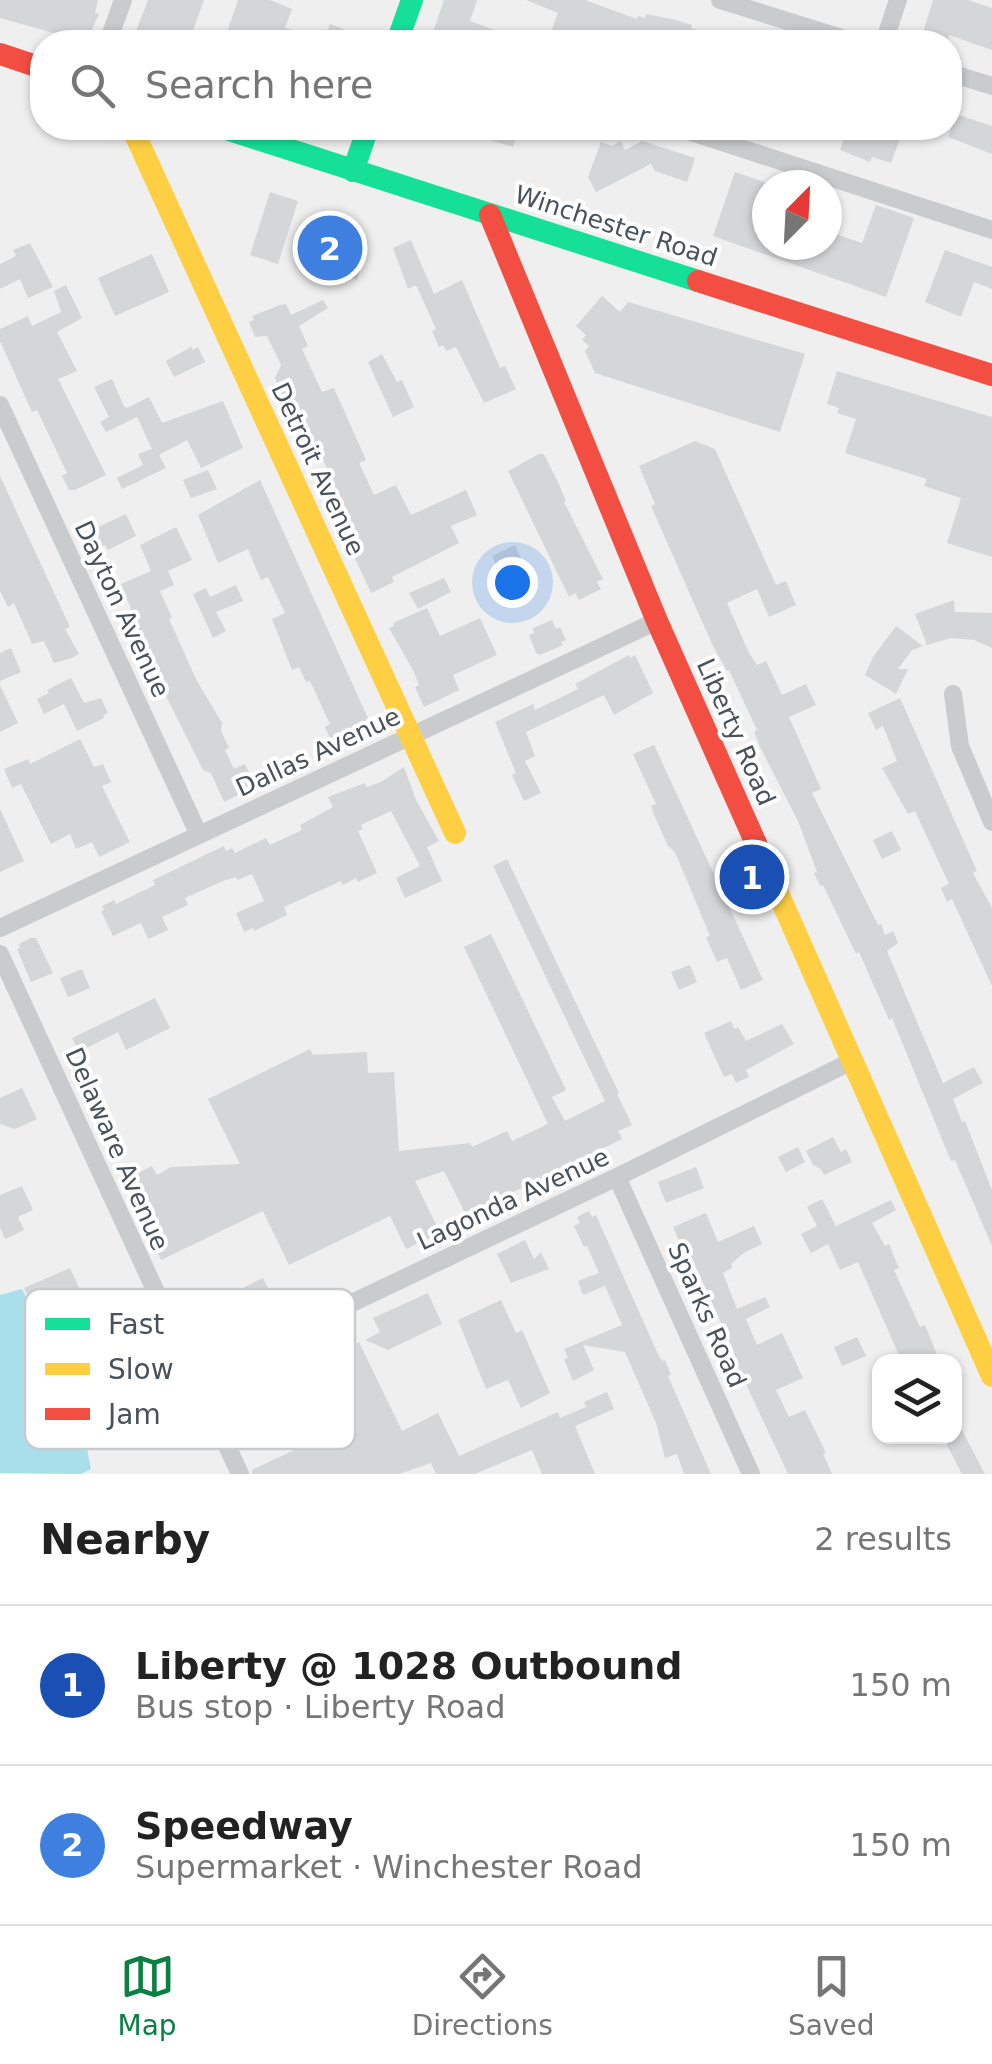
<!DOCTYPE html>
<meta charset="utf-8">
<style>
body{margin:0;font-family:"DejaVu Sans",sans-serif;background:#f2f2f2;color:#222}
.controls{position:absolute;right:30px;bottom:30px;display:grid;overflow:hidden;border-radius:20px;box-shadow:0 2px 8px #0004}
.controls button{width:90px;height:90px;display:grid;place-items:center;padding:0;border:0;border-bottom:2px solid #e0e0e0;background:#fff;color:#222;font:50px sans-serif}
.compass{position:absolute;left:752px;top:170px;width:90px;height:90px;border-radius:50%;background:#fff;box-shadow:0 2px 8px #0004;rotate:24deg}
.you{position:absolute;left:512px;top:582px;width:35px;height:35px;margin:-25px;border:8px solid #fff;border-radius:50%;background:#1a73e8;box-shadow:0 0 0 15px #1a73e833}
.badge{display:grid;place-items:center;width:65px;height:65px;border-radius:50%;background:#0b8043;color:#fff;font-size:32px;font-weight:700}
.pin{position:absolute;translate:-50% -50%;border:5px solid #fff;box-shadow:0 2px 10px #0006}
.list{margin:0;padding:0;list-style:none}
h2{display:flex;justify-content:space-between;align-items:center;height:130px;margin:0;padding:0 40px;font-size:42px}
h2 small{font-size:32px;font-weight:400;color:#767676}
.list li{display:grid;grid-template-columns:65px 1fr auto;gap:30px;align-items:center;box-sizing:border-box;height:160px;padding:0 40px;border-top:2px solid #e0e0e0}
.list b{display:block;font-size:38px;white-space:nowrap}
.list p{margin:0;font-size:32px;white-space:nowrap;color:#767676}
.list em{font-size:32px;font-style:normal;color:#767676}
.icon{flex:none;width:55px;height:55px;fill:none;stroke:currentColor;stroke-width:2;stroke-linecap:round;stroke-linejoin:round}
.map{position:relative;flex:none;width:992px;height:1474px;overflow:hidden}
.search{position:absolute;background:#fff;box-shadow:0 2px 8px #0004;left:30px;right:30px;top:30px;height:110px;display:flex;align-items:center;gap:25px;box-sizing:border-box;padding:0 35px;border-radius:40px;color:#767676;font-size:38px}
.sheet{height:450px;background:#fff}
nav{display:flex;justify-content:space-around;align-items:center;box-sizing:border-box;height:140px;border-top:2px solid #e0e0e0;background:#fff;font-size:28px;color:#767676}
nav a{display:grid;justify-items:center;gap:5px}
nav .on{color:#0b8043}
.map>svg:first-child{display:block}
.water{fill:#a9dfeb}
.building{fill:#d5d6d7}
.lines{fill:none;stroke-linecap:round;stroke-linejoin:round}
.street{stroke:#c9cbcd;stroke-width:18}
.fast{stroke:#16e098;stroke-width:22}
.slow{stroke:#ffcf43;stroke-width:22}
.jam{stroke:#f24e42;stroke-width:22}
.labels{text-anchor:middle;dominant-baseline:central;stroke-width:8;stroke-linejoin:round;paint-order:stroke}
.street-label{font-size:25px;fill:#47525b;stroke:#fff}
.key{fill:#fff;stroke:#c8cbce;stroke-width:2.5}
.key-label{font-size:28px;fill:#47525b}
</style>
<div class="map">
<svg width="992" height="1474" viewBox="0 0 992 1474">
<rect width="100%" height="100%" fill="#efefef"/>
<path class="water" d="M22,1289l21,42 48,115 -4,3 4,20 -10,5 -81,-1v-178z"/>
<path class="building" d="M0,0h98l-3,13 4,1 -13,28 -86,-24z
M148,0h56l-15,42h-57z
M238,0h32l22,9 -7,19 39,10 6,-14 19,7 -5,11h-88l-29,-10z
M444,0h33l-7,21 57,21h-46l-17,-5 -1,5h-7l-24,-7z
M526,0h59l52,19 1,-3 7,2 1,-4 30,6 16,5 -1,3 35,11v3h-141l-33,-13 6,-16z
M933,0h35l24,8v42l-43,-15 -1,4 -25,-7z
M956,114l36,12v28l-44,-17z
M460,128h59l-6,19 -54,-16z
M848,128h56l-13,35 -19,-6 -2,5 -30,-12z
M621,141l4,9 17,-9 53,17 -8,24 -32,-11 -4,-7 -55,28 -8,-15 13,-35 11,4z
M735,172l32,11v62h60v-14l35,12 14,-38 38,13 -28,79 -173,-61z
M270,192l28,9 -20,63 -28,-9z
M335,213l16,5 -5,16 14,-2 -2,8 10,2 -11,38 -45,-14 8,-32 6,-14 6,2z
M411,240l23,54 28,-14 38,88 5,-2 11,23 -32,14 -28,-56 -10,4 -3,-6 -4,2 -7,-16 4,-2 -20,-44 -8,4 -15,-41z
M30,243l23,44 -25,11 -8,-19 -20,10v-25l16,-8 -3,-6z
M945,250l47,17v22l-18,-7 -13,35 -36,-15z
M152,254l17,38 -54,24 -17,-38z
M66,285l16,33 -25,14 20,39 -19,8 48,96 -31,15h-6l-7,-14 5,-3 -9,-19 -21,-44 -5,2 -32,-71v-12l28,-13 4,10 29,-14 -7,-21z
M602,296l18,16 8,-10 177,52 -25,78 -185,-59 -10,-22 4,-5 -7,-6 4,-5 -10,-9z
M323,300l5,8 -29,18 9,20 -6,3 20,43 12,-4 32,72 -7,3 15,32 22,-10 15,30 55,-25 11,25 -26,11 8,17 -67,34 2,5 -23,11 -34,-74 11,-5 -29,-63 -5,2 -13,-29 -5,2 -10,-21 -11,-27 6,-13 -14,-29 -12,1 -6,-15 5,-2 -2,-4 28,-11 6,-1 5,11z
M191,347l2,3 5,-3 7,15 -31,15 -8,-16z
M382,354l15,28 5,-2 12,27 -21,10 -25,-55z
M837,371l155,46v140l-45,-14 14,-45 -37,-12 3,-7 -82,-26 11,-34 -19,-6 2,-5 -12,-4z
M112,379l12,27 3,2 22,-11 13,26 61,-22 20,47 -42,20 -14,-28 -28,15 7,13 -44,21 -5,-11 26,-13 -5,-11 14,-5 -15,-32 -31,15 -6,-10 9,-5 -15,-30z
M695,441l20,8 61,136 10,-4 10,24 -27,12 -12,-28 -30,14 22,50 8,12 9,-4 16,34 24,-11 10,21 -27,12 32,72 -9,4 66,132 3,-1 4,11 8,-4 5,12 -11,8 56,132 31,-16 9,16 -30,16 9,23 3,-1 27,69v56l-37,-86 -4,1 -59,-143 -3,2 -30,-68 -3,2 -33,-69 -3,1 -6,-13 3,-1 -19,-51 -38,-74 -6,-15 3,-2 -28,-60 -2,1 -15,-27 -61,-138 4,-2 -16,-38z
M539,454h5l13,26 9,21 -2,1 39,77 -6,3 4,7 -22,11 -4,-7 -6,4 -61,-126z
M208,470l9,19 -26,9 -8,-18z
M0,476l70,151 -5,2 14,25 -7,4 -18,5 -10,-22 -12,3 -18,-41 -6,4 -8,-16z
M260,480l112,247 -4,2 1,3 -22,10 -2,-5 -13,6 -7,-16 5,-3 -20,-43 -4,1 -7,-15 -7,3 -20,-51 13,-6 -17,-36 -7,3 -13,-31 -30,14 -20,-48z
M126,514l10,22 -28,14 -3,-5 -6,2 -7,-17z
M176,527l16,33 -24,11 6,14 -14,6 12,27 -3,1 28,62 25,42 -1,8 8,17 -4,2 9,19 11,-5 10,22 -31,16 -13,-29 -8,-3 -40,-80 -37,-79 5,-2 -10,-25 30,-13 -11,-26z
M515,545l8,18 -23,10 -8,-17z
M444,578l7,14 -33,17 -9,-16z
M236,585l7,16 -27,11 10,19 -13,7 -20,-44 13,-6 4,9z
M954,600l1,12 37,1v35l-18,-8 -23,-2 -24,7 -12,-31z
M427,608l13,28 40,-18 17,37 -44,20 6,15 -35,17 -9,-20 4,-2 -5,-13 -25,-44 5,-2 -1,-3z
M552,620l4,9 4,-2 6,13 -5,2 2,3 -23,10 -4,-2 -7,-18 5,-2 -1,-5z
M896,626l27,20 -11,4 -14,19h10l-12,25 -31,-19 8,-18z
M11,648l10,24 -21,9v-28z
M629,655l1,3 5,-3 18,38 -39,22 -10,-20 -78,37 9,24 -10,5 16,32 -17,8 -12,-26 4,-2 -21,-51 38,-18 2,6 43,-21 -3,-5z
M71,678l13,25 17,-5 7,15 -5,2 1,3 -27,13 -13,-27 -20,10 -7,-15 12,-6 -2,-3z
M0,685l18,38 -18,9z
M900,698l77,173 -4,2 19,35v78l-40,-87 -5,3 -6,-14 8,-4 -34,-73 -7,3 -26,-46 15,-7 -14,-35 -7,4 -8,-17z
M80,739l14,28 9,-3 8,18 -9,4 28,56 -31,15 -7,-15 -16,7 -6,-15 -19,10 -30,-60 -9,4 -8,-19 24,-10 2,5z
M654,745l109,235 -22,10 -14,-32 -10,4 -11,-25 4,-1 -35,-84 -7,-6 -14,-31 -3,-9 5,-2 -23,-50z
M404,767l12,33 23,41 -12,6 15,34 -37,17 -9,-20 24,-12 -29,-55 -30,14 2,4 -5,2 19,42 -19,9 -2,-4 -13,7 -2,-4 -57,26 3,8 -33,16 -1,-3 -9,4 -8,-19 28,-12 -12,-27 -15,6 -1,-3 -13,4 -38,17 3,7 -26,12 6,13 -20,9 -7,-16 -28,13 -12,-25 3,-1 -2,-4 12,-6 2,4 39,-19 -2,-5 71,-34 2,5 6,-3 3,5 31,-15 4,7 32,-15 -2,-5 33,-18 -5,-10 37,-14 2,4 14,-5z
M0,809l24,52 -24,11z
M892,831l9,19 -19,9 -9,-19z
M507,859l112,234 -2,1 15,31 -14,6 4,8 -156,76 -22,-44 -29,10 25,52 -34,16 -16,-33 -101,49 -26,-54 -102,49 -35,-72 6,-2 -4,-8 24,-12 5,9 14,-8 69,-3 -32,-65 102,-50 3,6 54,-3 1,21 26,-1 5,79 71,-8 2,4 35,-16 5,10 36,-17 -84,-177 27,-13 75,156 -14,7 13,24 40,-20 -112,-235z
M31,938h5l17,35 -22,9 -14,-33 3,-1 -1,-4z
M690,965l7,17 -18,8 -8,-18z
M82,969l8,19 -22,9 -8,-19z
M155,998l15,30 -44,22 -8,-18 -39,20 -7,-14z
M731,1021l3,8 4,-2 8,14 36,-17 12,20 -48,26 3,7 -13,6 -4,-9 -8,3 -20,-44z
M22,1088l15,31 -22,10 -15,-5v-26z
M833,1137l8,15 5,-3 6,13 -28,13 -3,-6 -8,-4 -7,-14z
M798,1147l7,15 -19,10 -8,-15z
M696,1167l8,21 -38,15 -8,-21z
M22,1186l11,24 -15,7 6,13 -19,9 -5,-12v-32z
M822,1199l14,27 55,-26 5,10 -24,13 13,23 4,-2 10,24 -5,2 26,57 5,-2 15,37h-38l-44,-100 -18,8 -12,-26 -17,9 -10,-19 16,-8 -10,-19z
M589,1211l3,6 4,-2 61,137 5,9 3,-1 6,15 -3,1 43,98h-27l-7,-20 -12,4 -9,-35 -31,-71 -42,-7 11,25 -21,11 -9,-22 4,-1 -4,-9 58,-24 -17,-39 -22,9 -5,-14 21,-8 -12,-27 -3,1 -10,-21 6,-3 -3,-6z
M706,1213l12,29 36,-16 8,18 -17,8 -14,12 1,4 -9,5 14,36 28,-12 5,10 -24,12 11,26 25,-12 21,45 -27,12 13,27 16,-7 21,43 -3,1 9,20h-44l-42,-90 -3,2 -10,-37 -49,-108 -4,2 -7,-16z
M525,1240l9,19 7,-7 8,17 -38,14 -14,-29z
M70,1268l20,43 -46,21 -20,-44z
M263,1278l17,34 -76,37 -17,-34z
M428,1293l14,31 -54,26 -23,-10 15,-8 -7,-14z
M501,1300l15,33 6,-3 28,63 -29,15 -13,-28 -22,9 -28,-69z
M857,1337l9,19 -24,10 -8,-19z
M359,1342l43,89 36,-18 21,43 99,-44 2,6 26,-11 -2,-5 23,-10 7,17 -39,17 20,48h-53l-10,-24 -57,24h-39l-5,-11 -32,11h-147v-4l76,-36 -20,-42 -67,33 -18,-37 77,-38 8,16z
M954,1415l31,59h-23l-20,-38h12z"/>
<g class="lines">
<path class="street" d="M720,0l135,42
M399,36l21,6
M108,42l15,-42
M884,42l14,-42
M950,73l42,13
M679,128l313,102
M0,405l199,430
M953,694l7,52 32,76
M0,928l657,-307
M0,954l240,520
M617,1177l134,297
M194,1378l423,-201 235,-116"/>
<path class="fast" d="M397,42l15,-42
M223,128l475,153
M353,171l15,-43"/>
<path class="slow" d="M132,128l323,705
M774,884l218,492"/>
<path class="jam" d="M0,54l42,14
M490,215l167,406 117,263
M698,281l294,94"/>
</g>
<g class="labels">
<g class="street-label">
<text transform="translate(616 226) rotate(18)">Winchester Road</text>
<text transform="translate(318 469) rotate(65)">Detroit Avenue</text>
<text transform="translate(122 609) rotate(65)">Dayton Avenue</text>
<text transform="translate(736 732) rotate(66)">Liberty Road</text>
<text transform="translate(318 752) rotate(-25)">Dallas Avenue</text>
<text transform="translate(117 1149) rotate(66)">Delaware Avenue</text>
<text transform="translate(513 1199) rotate(-25)">Lagonda Avenue</text>
<text transform="translate(707 1315) rotate(66)">Sparks Road</text>
</g>
</g>
<rect x="25" y="1289" width="330" height="160" rx="15" class="key"/>
<rect x="45" y="1318" width="45" height="12" fill="#16e098"/>
<rect x="45" y="1363" width="45" height="12" fill="#ffcf43"/>
<rect x="45" y="1408" width="45" height="12" fill="#f24e42"/>
<g class="key-label">
<text x="108" y="1334">Fast</text>
<text x="108" y="1379">Slow</text>
<text x="108" y="1424">Jam</text>
</g>
</svg>
<div class="controls">
<button><svg class="icon" aria-label="layers" viewBox="0 0 24 24"><path d="M12 4l9 5-9 5-9-5zM3 14l9 5 9-5"/></svg></button>
</div>
<svg class="compass" viewBox="-18 -18 36 36"><path d="M0-13l5 13h-10z" fill="#e53935"/><path d="M0 13l5-13h-10z" fill="#767676"/></svg>
<div class="you"></div>
<div class="pin badge" style="left:752px;top:877px;background:#1a4fb4">1</div>
<div class="pin badge" style="left:330px;top:248px;background:#3f7fe0">2</div>
<div class="search"><svg class="icon" aria-label="search" viewBox="0 0 24 24"><circle cx="10" cy="10" r="6"/><path d="M15 15l6 6"/></svg>Search here</div>
</div>
<section class="sheet">
<h2>Nearby<small>2 results</small></h2>
<ul class="list">
<li><span class="badge" style="background:#1a4fb4">1</span><div><b>Liberty @ 1028 Outbound</b><p>Bus stop · Liberty Road</p></div><em>150 m</em></li>
<li><span class="badge" style="background:#3f7fe0">2</span><div><b>Speedway</b><p>Supermarket · Winchester Road</p></div><em>150 m</em></li>
</ul>
</section>
<nav>
<a class="on"><svg class="icon" aria-label="map" viewBox="0 0 24 24"><path d="M3 6l6-2 6 2 6-2v14l-6 2-6-2-6 2zM9 4v14M15 6v14"/></svg>Map</a>
<a><svg class="icon" aria-label="directions" viewBox="0 0 24 24"><path d="M12 3l9 9-9 9-9-9zM9 14v-3h6M13 9l2 2-2 2"/></svg>Directions</a>
<a><svg class="icon" aria-label="saved" viewBox="0 0 24 24"><path d="M7 4h10v16l-5-4-5 4z"/></svg>Saved</a>
</nav>
